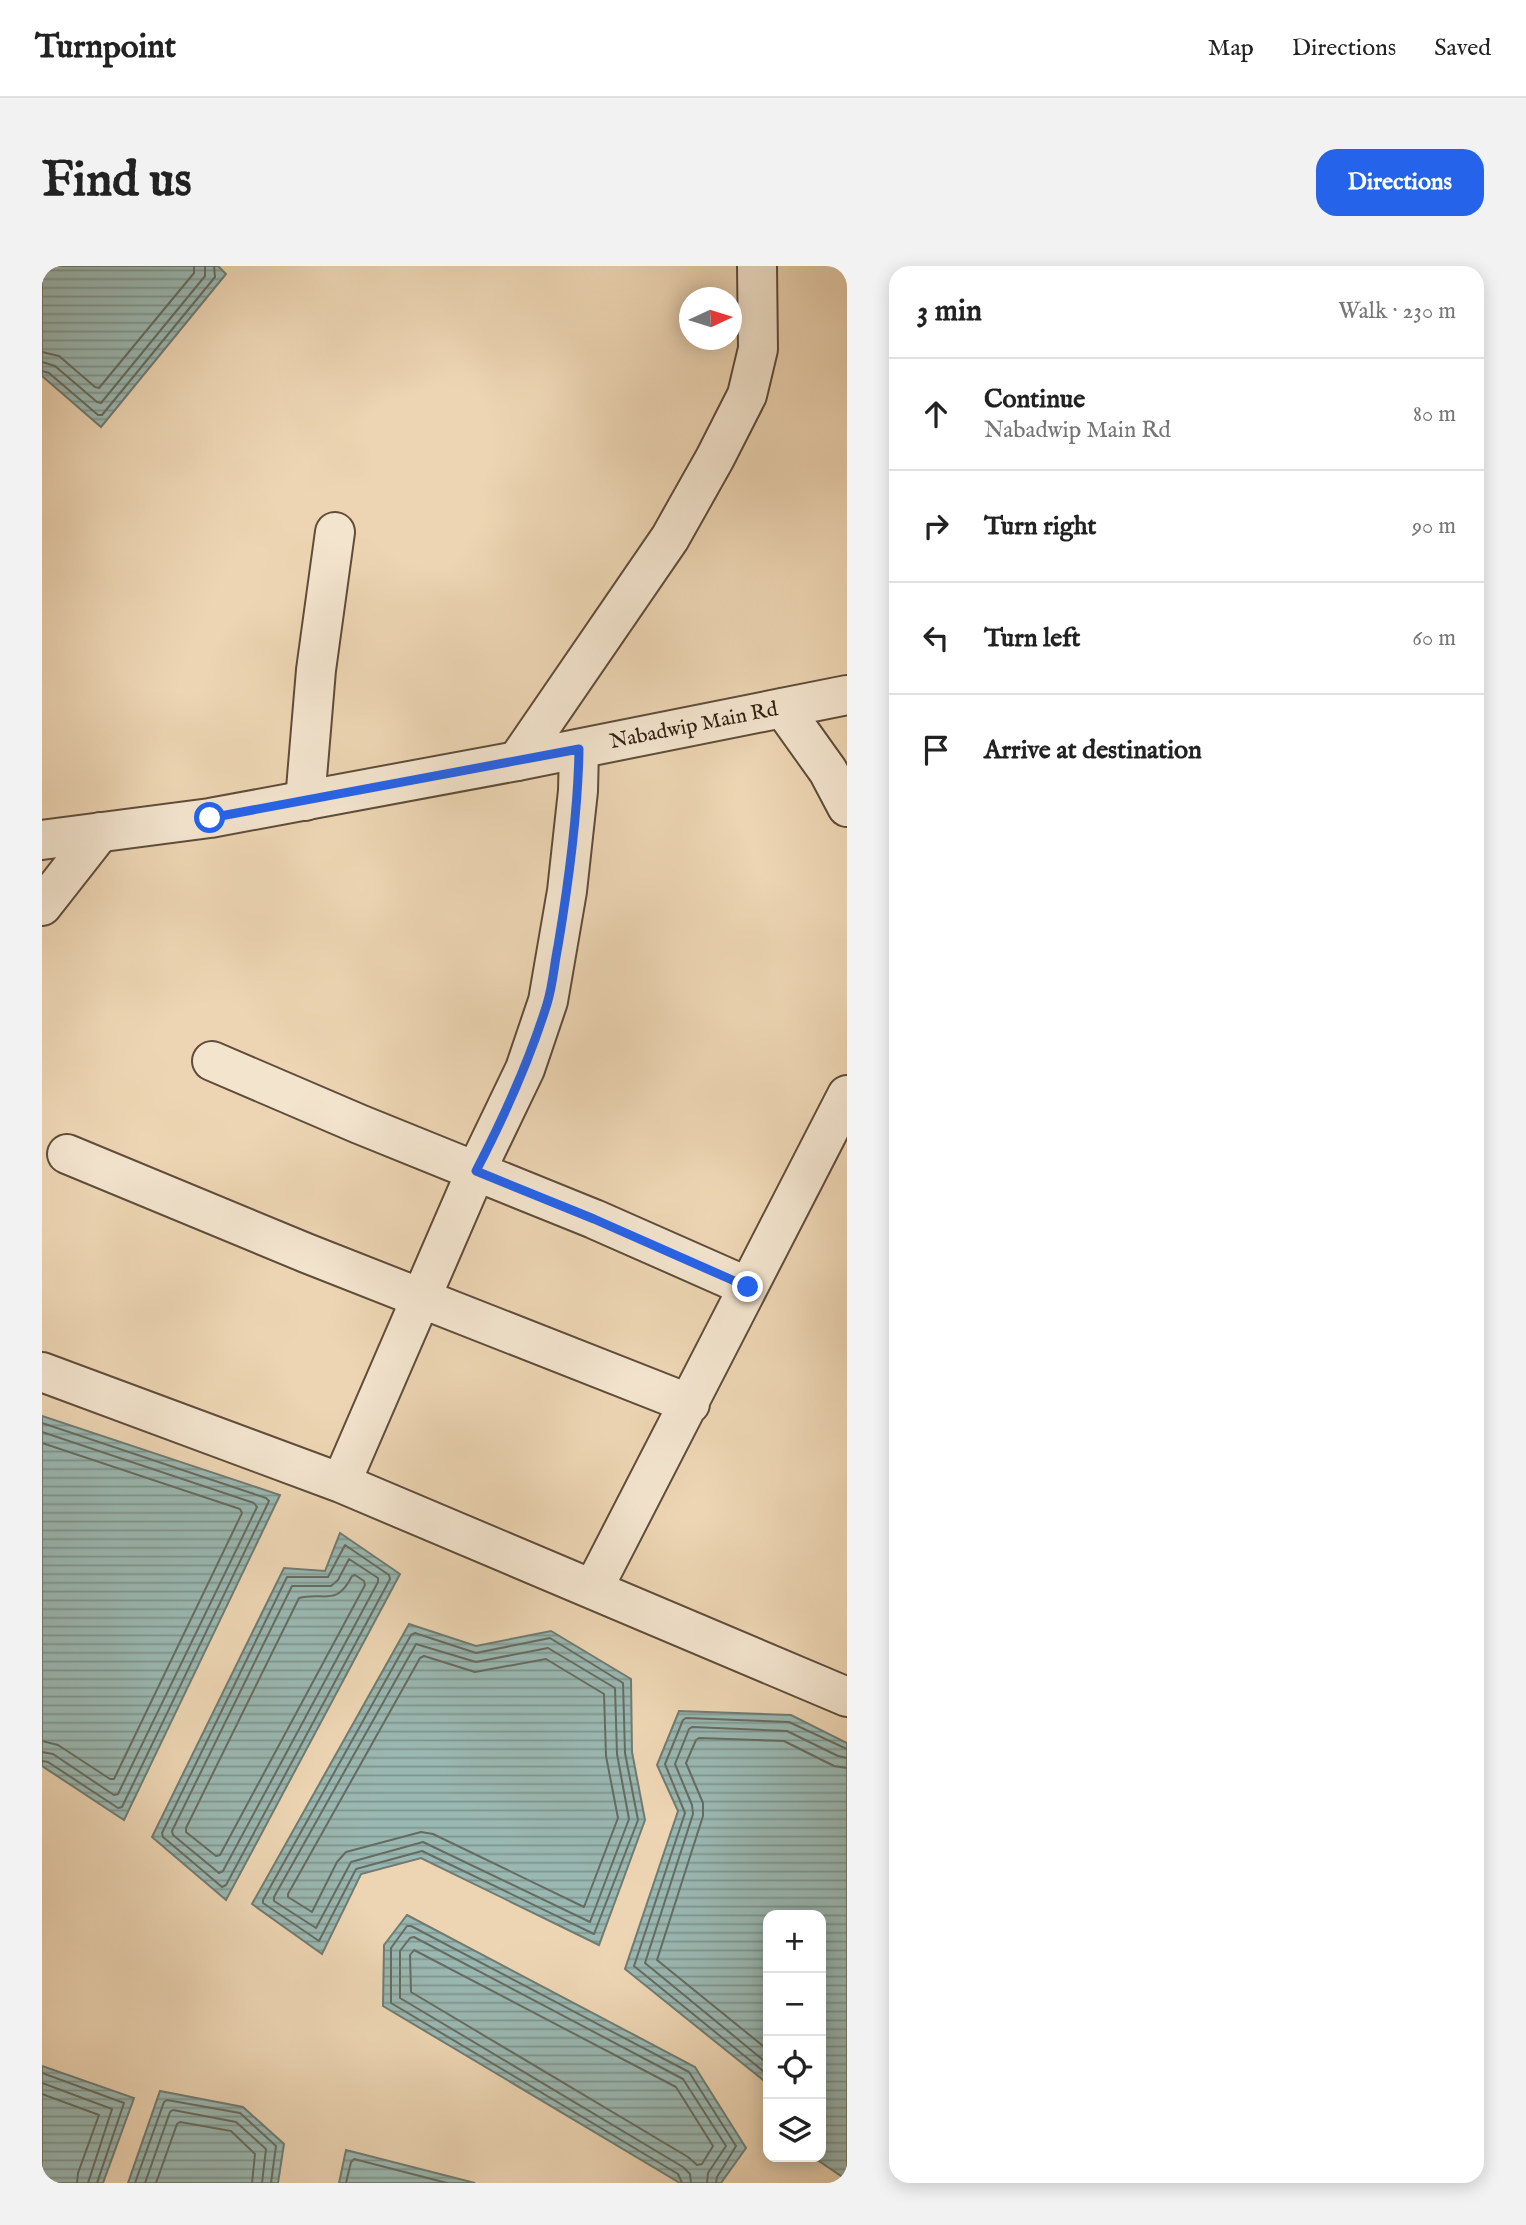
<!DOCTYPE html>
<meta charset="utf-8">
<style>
body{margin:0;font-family:"IM FELL English",serif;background:#f2f2f2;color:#222}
.controls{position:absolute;right:21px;bottom:21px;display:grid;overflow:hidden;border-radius:14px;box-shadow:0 4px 18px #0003}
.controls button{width:63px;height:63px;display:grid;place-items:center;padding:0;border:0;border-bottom:2px solid #e0e0e0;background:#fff;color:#222;font:35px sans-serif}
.compass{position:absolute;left:637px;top:21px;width:63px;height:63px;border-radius:50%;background:#fff;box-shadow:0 4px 18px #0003;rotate:86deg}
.stop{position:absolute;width:21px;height:21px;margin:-16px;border:5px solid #2563eb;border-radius:50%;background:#fff}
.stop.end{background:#2563eb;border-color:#fff;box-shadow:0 2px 7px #0008}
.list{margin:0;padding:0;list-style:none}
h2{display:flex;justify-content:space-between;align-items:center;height:91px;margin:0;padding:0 28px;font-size:30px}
h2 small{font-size:23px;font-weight:400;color:#767676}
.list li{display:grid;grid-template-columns:46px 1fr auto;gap:21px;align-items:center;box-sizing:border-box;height:112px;padding:0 28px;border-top:2px solid #e0e0e0}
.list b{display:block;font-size:26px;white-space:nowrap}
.list p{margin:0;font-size:23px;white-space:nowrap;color:#767676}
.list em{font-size:23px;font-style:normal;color:#767676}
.icon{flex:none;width:38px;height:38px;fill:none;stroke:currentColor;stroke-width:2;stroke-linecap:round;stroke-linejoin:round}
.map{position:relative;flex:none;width:805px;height:1917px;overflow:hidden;border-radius:21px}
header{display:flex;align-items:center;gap:42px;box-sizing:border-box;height:98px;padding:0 35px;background:#fff;border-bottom:2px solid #e0e0e0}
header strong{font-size:33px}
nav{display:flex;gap:38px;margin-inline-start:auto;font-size:24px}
.intro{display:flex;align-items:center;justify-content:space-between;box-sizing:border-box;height:168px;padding:0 42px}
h1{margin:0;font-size:49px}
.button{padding:18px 32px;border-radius:21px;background:#2563eb;color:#fff;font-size:24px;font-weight:700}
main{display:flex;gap:42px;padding:0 42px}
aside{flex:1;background:#fff;border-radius:21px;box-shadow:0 4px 18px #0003}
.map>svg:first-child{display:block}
.water{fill:url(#water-rules);stroke:#707b72;stroke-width:2}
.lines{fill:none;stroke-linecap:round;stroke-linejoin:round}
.shore{stroke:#656c62;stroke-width:2}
.minor-casing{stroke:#5f4c3a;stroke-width:42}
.tertiary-casing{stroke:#5f4c3a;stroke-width:42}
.minor{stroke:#f3e4ce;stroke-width:38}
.tertiary{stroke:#f3e4ce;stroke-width:38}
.route{stroke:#2563eb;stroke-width:9}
.labels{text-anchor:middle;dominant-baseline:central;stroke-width:5;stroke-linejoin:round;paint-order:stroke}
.street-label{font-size:21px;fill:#301f12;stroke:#f3e4ce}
</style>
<header>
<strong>Turnpoint</strong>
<nav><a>Map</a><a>Directions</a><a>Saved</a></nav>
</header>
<div class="intro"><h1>Find us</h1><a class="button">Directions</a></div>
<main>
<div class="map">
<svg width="805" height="1917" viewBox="0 0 805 1917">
<defs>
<pattern id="water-rules" width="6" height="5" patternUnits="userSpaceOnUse" patternTransform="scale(1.75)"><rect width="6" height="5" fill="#9ab8b2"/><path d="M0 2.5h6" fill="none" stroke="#7e958f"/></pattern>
</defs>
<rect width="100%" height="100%" fill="#edd5b3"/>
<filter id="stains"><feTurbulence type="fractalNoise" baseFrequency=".00286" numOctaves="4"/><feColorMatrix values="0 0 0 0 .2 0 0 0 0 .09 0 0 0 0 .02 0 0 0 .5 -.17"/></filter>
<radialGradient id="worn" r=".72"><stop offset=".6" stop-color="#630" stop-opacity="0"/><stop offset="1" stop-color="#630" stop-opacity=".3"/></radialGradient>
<path class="water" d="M0,0h176l8,8 -125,153 -59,-51z
M0,1150l238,79 -156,325 -82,-54z
M298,1267l60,41 -174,326 -74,-63 132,-269 41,3z
M367,1358l67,22 75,-15 80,48 1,73 13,68 -46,125 -178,-87 -60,16 -39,80 -70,-50z
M637,1445l112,4 56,28v437l-34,-23h8v-242h-53v169l-143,-115 53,-158 -21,-46z
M365,1649l288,152 51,81 -25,35h-41l-297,-177 1,-61z
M0,1800l92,32 -31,85h-61z
M118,1825l83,16 41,37 -6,39h-150z
M304,1884l129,33h-136z"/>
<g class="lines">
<path class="shore" d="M0,86l17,4 36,31 4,1 95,-115v-7
M0,96l13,4 42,36 4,1 104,-127v-10
M0,105l7,2 49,42h4l113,-138 -1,-11
M0,1157l224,75 3,3 -147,306 -4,1 -70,-46 -6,-1
M0,1166l212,71 3,4 -139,287 -4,1 -61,-41 -11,-2
M0,1177l198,66 2,4 -128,266h-4l-52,-34 -16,-4
M303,1279l44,30 1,4 -164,306 -4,2 -59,-50 -1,-4 125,-256h41z
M307,1293l29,19v4l-155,289 -4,2 -46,-38 -1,-4 120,-245h39l7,-6z
M310,1310l3,-1 9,6 1,4 -145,270 -4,1 -30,-24v-4l113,-230c24,-7 37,10 53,-22z
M373,1367l61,20 74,-15 73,45 2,70 13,67 -44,114 -172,-83 -66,18 -37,72 -56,-38v-3l148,-265z
M374,1378l60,18 72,-14 67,40 2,66 12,65 -39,103 -167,-80 -72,20 -35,66 -42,-27v-4z
M382,1390l51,16 71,-13 58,35 2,62 12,62 -34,89 -151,-73 -12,-2 -75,20 -9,10 -25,50 -24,-15v-3l132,-236z
M372,1684l262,137 37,59 -11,18 -5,1 -9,-8 -277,-165 -1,-37z
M726,1784l-111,-90 46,-144v-13l-17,-40 10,-23 3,-2 85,3 50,25 13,2
M726,1798l-123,-101 48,-149 -1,-9 -17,-41 14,-35 3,-2 95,4 51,25 9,2
M0,1807l82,30 -27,80
M726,1809l-134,-109 51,-153 -20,-49 18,-44 3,-2 103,4 58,27
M0,1817l70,26 -24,74
M0,1828l57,21 -21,58 -1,10
M93,1917l29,-81 3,-2 73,13 36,33 -5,37
M103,1917l25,-71 3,-2 63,12 30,27 -4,34
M114,1917l21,-59 3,-2 51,9 24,23 -3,29
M304,1917l5,-21 3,-3 93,24
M640,1917l-4,-9 -287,-171v-55l16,-22h4l278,146 47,74 -19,31 -1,6
M649,1917l-1,-9 -7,-7 -283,-169v-47l10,-13 4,-1 269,142 43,67 -18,27 -1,10"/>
<defs>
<path id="minor" d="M741,442l45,63 19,36
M475,495l153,-223 45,-80 32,-63 11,-46 -1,-83
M263,535l11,-131 19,-138
M0,640l58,-74
M170,795l147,63 235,95 154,68
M25,888l239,99 384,151
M0,1106l299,111 506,214
M299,1217l135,-312 49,-102 23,-68 19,-110 11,-100 1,-42
M551,1323c86,-164 168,-330 254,-494"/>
<g id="tertiary">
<path id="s1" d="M0,574l168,-22 307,-57 330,-66"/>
</g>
</defs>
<use href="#minor" class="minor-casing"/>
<use href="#tertiary" class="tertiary-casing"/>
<use href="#minor" class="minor"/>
<use href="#tertiary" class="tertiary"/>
</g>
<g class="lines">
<path class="route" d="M168,552l369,-69c-1,66 -10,131 -21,197 -4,19 -5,39 -11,58 -18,58 -43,113 -71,167l118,48 154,68"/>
</g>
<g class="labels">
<g class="street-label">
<text stroke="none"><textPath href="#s1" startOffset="662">Nabadwip Main Rd</textPath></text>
</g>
</g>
<rect width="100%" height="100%" filter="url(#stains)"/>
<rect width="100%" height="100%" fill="url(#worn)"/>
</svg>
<div class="controls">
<button>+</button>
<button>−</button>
<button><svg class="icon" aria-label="locate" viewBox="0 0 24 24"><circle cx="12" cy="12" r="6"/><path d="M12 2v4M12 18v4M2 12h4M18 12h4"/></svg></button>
<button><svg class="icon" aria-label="layers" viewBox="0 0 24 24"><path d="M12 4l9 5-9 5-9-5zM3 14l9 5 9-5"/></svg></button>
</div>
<svg class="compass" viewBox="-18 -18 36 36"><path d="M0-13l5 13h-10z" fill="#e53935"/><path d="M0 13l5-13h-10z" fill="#767676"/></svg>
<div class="stop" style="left:168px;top:552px"></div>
<div class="stop end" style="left:706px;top:1021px"></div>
</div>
<aside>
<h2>3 min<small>Walk · 230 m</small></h2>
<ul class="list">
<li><svg class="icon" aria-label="ahead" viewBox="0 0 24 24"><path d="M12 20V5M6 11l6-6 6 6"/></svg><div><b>Continue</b><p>Nabadwip Main Rd</p></div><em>80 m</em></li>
<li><svg class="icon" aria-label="right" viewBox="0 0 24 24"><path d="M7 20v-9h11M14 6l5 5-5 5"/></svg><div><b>Turn right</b></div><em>90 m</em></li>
<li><svg class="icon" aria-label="left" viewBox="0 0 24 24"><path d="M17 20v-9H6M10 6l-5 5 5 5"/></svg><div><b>Turn left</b></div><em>60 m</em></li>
<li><svg class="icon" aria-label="arrive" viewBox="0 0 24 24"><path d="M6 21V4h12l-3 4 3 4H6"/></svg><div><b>Arrive at destination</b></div></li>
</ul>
</aside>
</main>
